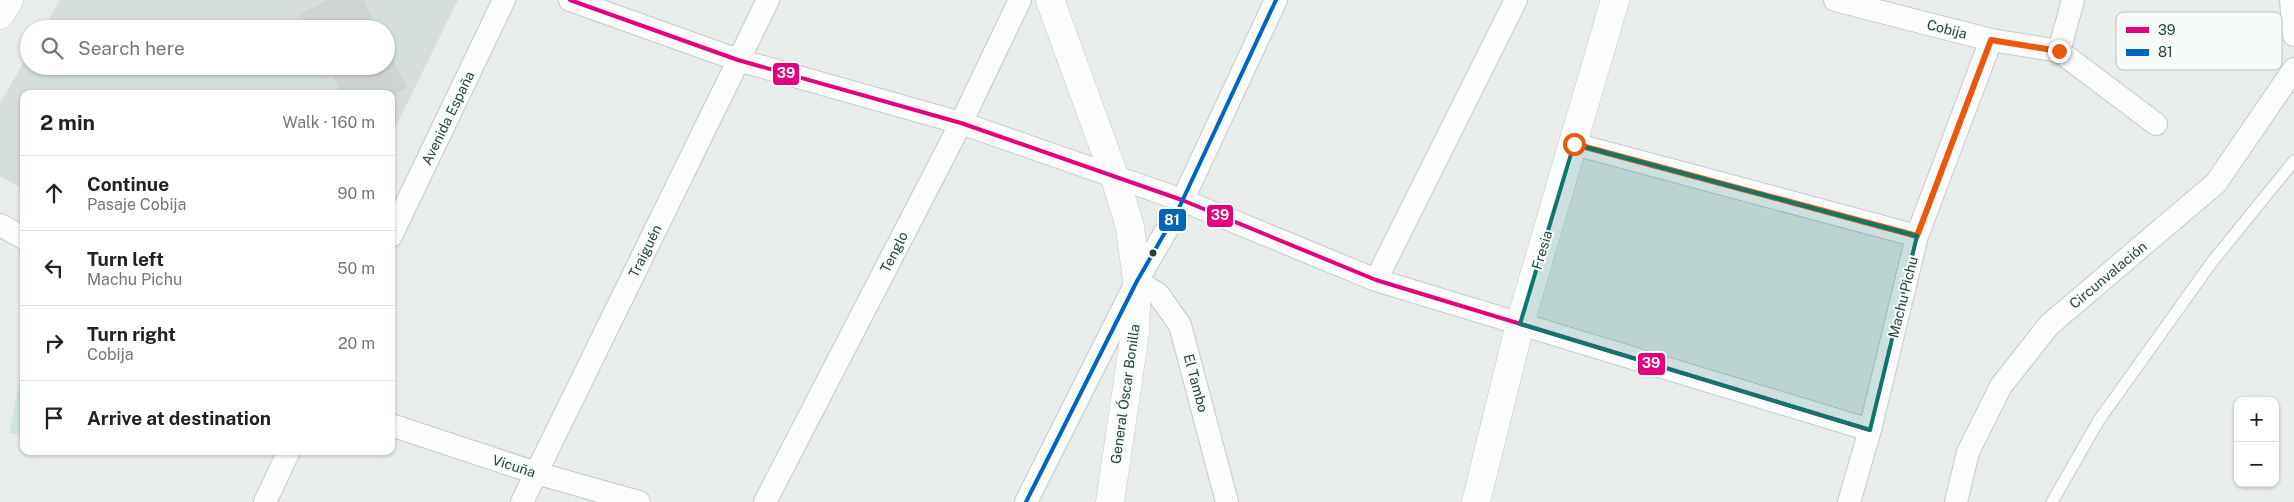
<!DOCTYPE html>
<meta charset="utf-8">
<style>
body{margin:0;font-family:"Public Sans",sans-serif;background:#f6f6f6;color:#222}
.controls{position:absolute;right:15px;bottom:15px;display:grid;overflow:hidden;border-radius:10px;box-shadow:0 1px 4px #0004}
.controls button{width:45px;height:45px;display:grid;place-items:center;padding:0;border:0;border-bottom:1px solid #e0e0e0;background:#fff;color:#222;font:25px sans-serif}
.stop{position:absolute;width:15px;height:15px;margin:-11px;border:4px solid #ea580c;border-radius:50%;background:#fff}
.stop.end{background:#ea580c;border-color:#fff;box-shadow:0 1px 5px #0008}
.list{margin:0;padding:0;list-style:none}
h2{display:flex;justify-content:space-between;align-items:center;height:65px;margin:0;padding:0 20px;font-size:21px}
h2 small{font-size:16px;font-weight:400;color:#767676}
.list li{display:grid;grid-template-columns:32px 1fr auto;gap:15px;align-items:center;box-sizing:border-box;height:75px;padding:0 20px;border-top:1px solid #e0e0e0}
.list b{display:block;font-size:19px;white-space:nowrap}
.list p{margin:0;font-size:16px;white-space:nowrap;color:#767676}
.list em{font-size:16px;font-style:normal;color:#767676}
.icon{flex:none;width:28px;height:28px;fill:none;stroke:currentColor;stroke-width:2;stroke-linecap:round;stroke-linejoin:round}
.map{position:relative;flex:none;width:2294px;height:502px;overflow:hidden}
.search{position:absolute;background:#fff;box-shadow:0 1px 4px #0004;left:20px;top:20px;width:375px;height:55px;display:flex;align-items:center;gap:12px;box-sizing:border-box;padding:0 18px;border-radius:28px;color:#767676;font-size:19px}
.panel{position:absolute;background:#fff;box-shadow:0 1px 4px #0004;left:20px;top:90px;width:375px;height:365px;border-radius:10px}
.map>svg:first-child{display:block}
.built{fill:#d6dedb}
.green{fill:#d1e6d8}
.building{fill:#cfd4d2;stroke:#d1d6d4}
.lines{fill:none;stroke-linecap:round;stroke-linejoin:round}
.lane-casing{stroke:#c5cac8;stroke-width:13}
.street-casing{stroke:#c5cac8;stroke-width:24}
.secondary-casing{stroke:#c3cbc8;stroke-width:29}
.lane{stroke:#fcfcfc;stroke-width:11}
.street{stroke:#fcfcfc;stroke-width:22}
.secondary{stroke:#fcfcfc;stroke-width:28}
.bus-1-casing{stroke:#f7fbf9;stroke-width:8}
.bus-2-casing{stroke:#f7fbf9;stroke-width:8}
.bus-1{stroke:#e5007d;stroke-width:4}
.bus-2{stroke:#0065bd;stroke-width:4}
.route{stroke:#ea580c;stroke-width:6}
.marked{fill:#0f766e;fill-opacity:0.2;stroke:#0f766e;stroke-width:4;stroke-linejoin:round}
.bus-dot{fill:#24423a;stroke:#f7fbf9;stroke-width:2}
.labels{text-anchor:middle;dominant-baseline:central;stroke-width:4;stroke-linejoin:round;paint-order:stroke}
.street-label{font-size:14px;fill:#24423a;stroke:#f7fbf9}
.key{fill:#f7fbf9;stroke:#b8c4c0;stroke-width:1}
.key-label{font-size:14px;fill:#24423a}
.line-badge{stroke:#f7fbf9;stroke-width:2}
.badge-label{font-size:14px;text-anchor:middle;font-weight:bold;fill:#fff}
</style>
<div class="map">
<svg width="2294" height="502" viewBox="0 0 2294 502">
<rect width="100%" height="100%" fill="#e8edeb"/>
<path class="built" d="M60,0h398l-67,136v-42h-367v96l-24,-14v-73l29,-50v13h357v-37h-343z"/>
<path class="green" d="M24,359v77l-15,-3z"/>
<path class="building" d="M329,0h34l14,29h-68l-8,-15z
M386,47l21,41 -12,6h-53l-14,-28h58z"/>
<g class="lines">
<defs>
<path id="lane" d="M2052,502l47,-82 113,-158 82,-101"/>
<path id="street" d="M570,0l168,60 223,63 221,77 194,80 494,150
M1835,0l156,40 68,11 97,73
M2291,0l3,35
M2059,51l14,-51
M1574,144l343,92
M0,225l24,13
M391,236l113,-236
M1376,280l140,-280
M1137,281l21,13 22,31 47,177
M391,425l145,48 103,29
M265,502l24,-51
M522,502l246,-502
M765,502l196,-379 59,-123
M1026,502l111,-221 41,-71 98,-210
M1849,502l21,-72 47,-194 74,-196
M1956,502l12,-50 33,-66 48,-61 167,-142 78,-114"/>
<path id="secondary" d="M1050,0l65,178 15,49 7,54 -2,52 -25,169
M0,15l9,-15
M1476,502l44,-178 95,-324"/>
</defs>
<use href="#lane" class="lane-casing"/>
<use href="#street" class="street-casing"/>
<use href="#secondary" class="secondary-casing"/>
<use href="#lane" class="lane"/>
<use href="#street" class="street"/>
<use href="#secondary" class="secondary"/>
<defs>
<path id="bus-1" d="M570,0l168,60 223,63 221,77 194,80 494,150"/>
<path id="bus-2" d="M1026,502l111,-221 41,-71 98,-210"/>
</defs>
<use href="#bus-1" class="bus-1-casing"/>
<use href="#bus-2" class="bus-2-casing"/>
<use href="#bus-1" class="bus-1"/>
<use href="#bus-2" class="bus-2"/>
</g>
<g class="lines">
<path class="route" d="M1574,144l343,92 74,-196 68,11"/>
</g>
<path class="marked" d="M1574,144l343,92 -47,194 -350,-106z"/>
<circle class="bus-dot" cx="1153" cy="253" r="4.5"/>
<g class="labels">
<g class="street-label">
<text transform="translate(1947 29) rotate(14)">Cobija</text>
<text transform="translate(448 118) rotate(-64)">Avenida España</text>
<text transform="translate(1542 250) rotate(-73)">Fresia</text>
<text transform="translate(645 251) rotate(-64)">Traiguén</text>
<text transform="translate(894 252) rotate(-63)">Tenglo</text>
<text transform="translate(2108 275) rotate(-40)">Circunvalación</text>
<text transform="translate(1903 297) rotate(-76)">Machu Pichu</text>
<text transform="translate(1196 383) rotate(75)">El Tambo</text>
<text transform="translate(1125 394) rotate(-82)">General Óscar Bonilla</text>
<text transform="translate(514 466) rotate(18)">Vicuña</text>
</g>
</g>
<rect x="2116" y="12" width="166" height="58" rx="8" class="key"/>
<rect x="2126" y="27" width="23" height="6" fill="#e5007d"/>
<rect x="2126" y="49" width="23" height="7" fill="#0065bd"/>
<g class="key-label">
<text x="2158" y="35">39</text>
<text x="2158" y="57">81</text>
</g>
<g class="line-badge">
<rect x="772" y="62" width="28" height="24" rx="5" fill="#e5007d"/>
<rect x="1206" y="204" width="28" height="24" rx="5" fill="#e5007d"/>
<rect x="1158" y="208" width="29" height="24" rx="5" fill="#0065bd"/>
<rect x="1637" y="352" width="29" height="24" rx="5" fill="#e5007d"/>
</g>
<g class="badge-label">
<text x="786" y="78">39</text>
<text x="1220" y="220">39</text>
<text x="1172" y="225">81</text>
<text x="1651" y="368">39</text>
</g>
</svg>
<div class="controls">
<button>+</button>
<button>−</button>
</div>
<div class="stop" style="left:1574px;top:144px"></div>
<div class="stop end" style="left:2059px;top:51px"></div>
<div class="search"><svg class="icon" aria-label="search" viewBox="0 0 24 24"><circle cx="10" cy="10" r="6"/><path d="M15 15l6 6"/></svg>Search here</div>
<section class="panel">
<h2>2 min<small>Walk · 160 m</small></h2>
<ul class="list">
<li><svg class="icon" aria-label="ahead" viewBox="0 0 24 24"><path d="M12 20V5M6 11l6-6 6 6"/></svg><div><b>Continue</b><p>Pasaje Cobija</p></div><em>90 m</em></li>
<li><svg class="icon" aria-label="left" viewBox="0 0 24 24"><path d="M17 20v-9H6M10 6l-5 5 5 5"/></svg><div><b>Turn left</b><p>Machu Pichu</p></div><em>50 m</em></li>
<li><svg class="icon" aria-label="right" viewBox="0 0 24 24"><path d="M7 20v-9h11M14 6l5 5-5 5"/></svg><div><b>Turn right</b><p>Cobija</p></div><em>20 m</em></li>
<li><svg class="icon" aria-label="arrive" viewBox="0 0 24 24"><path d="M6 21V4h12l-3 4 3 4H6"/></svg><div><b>Arrive at destination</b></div></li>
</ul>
</section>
</div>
